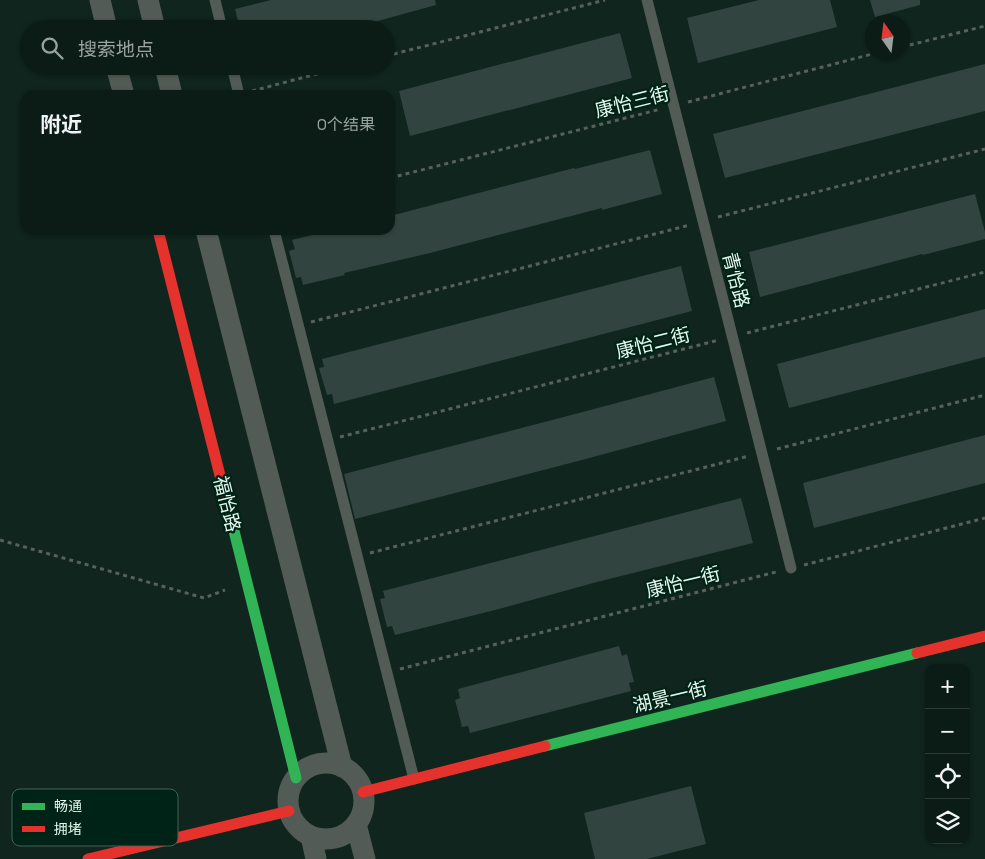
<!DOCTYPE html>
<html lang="zh">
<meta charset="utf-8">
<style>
body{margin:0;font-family:"Space Grotesk","Noto Sans SC",sans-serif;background:#192923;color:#f1f3f6}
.controls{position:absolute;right:15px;bottom:15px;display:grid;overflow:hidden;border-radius:10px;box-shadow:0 1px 4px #0004}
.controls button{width:45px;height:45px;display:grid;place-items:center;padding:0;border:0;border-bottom:1px solid #2b3a35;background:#0b1c16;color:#f1f3f6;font:25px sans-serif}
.compass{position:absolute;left:865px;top:15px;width:45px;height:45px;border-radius:50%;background:#0b1c16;box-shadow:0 1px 4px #0004;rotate:346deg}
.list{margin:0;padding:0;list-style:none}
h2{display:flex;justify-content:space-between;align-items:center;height:65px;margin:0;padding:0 20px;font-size:21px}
h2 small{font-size:16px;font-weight:400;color:#9aa1a1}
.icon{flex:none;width:28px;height:28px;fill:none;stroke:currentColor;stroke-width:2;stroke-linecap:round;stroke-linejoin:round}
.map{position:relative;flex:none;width:985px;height:859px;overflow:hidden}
.search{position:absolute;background:#0b1c16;box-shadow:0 1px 4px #0004;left:20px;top:20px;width:375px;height:55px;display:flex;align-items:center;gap:12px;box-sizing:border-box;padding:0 18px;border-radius:28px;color:#9aa1a1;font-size:19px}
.panel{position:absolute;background:#0b1c16;box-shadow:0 1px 4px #0004;left:20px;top:90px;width:375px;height:145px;border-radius:15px}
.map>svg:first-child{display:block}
.building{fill:#324440}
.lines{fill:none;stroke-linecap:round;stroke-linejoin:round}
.path{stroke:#58605c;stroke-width:3;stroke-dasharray:4 4;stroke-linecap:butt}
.lane{stroke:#525b55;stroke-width:11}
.street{stroke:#525b55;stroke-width:21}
.fast{stroke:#30b455;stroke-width:11}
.jam{stroke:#e5322d;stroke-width:11}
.labels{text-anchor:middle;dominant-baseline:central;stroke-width:4.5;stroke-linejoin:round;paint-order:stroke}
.street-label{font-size:19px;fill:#e5f9ef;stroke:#002317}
.key{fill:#002317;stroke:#456358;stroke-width:1}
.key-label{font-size:14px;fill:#e5f9ef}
</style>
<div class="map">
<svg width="985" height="859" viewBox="0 0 985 859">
<rect width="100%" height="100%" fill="#0f251d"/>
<path class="building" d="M271,0h164l1,5 -87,24h-109l-5,-20z
M759,0h71l7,27 -139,36 -11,-45z
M870,0h50v5l-45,12z
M620,33l12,45 -222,58 -11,-45z
M985,64v47l-260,67 -12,-44z
M650,150l12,44 -60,16v-2l-172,45 -86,20 1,2 -42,10 -2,-8 -5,1 -7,-27 6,-2 -3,-9 40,-10h58v-14l184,-48 1,1z
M975,194l10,38v7l-62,16 -1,-1 -162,43 -11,-45z
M681,266l11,45 -358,93 -2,-10 -5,1 -8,-27 5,-1 -2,-8z
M985,309v48l-196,51 -12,-44z
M714,377l12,44 -144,39 -227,59 -11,-45 235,-61z
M985,435v48l-171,45 -11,-45z
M741,498l12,45 -156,39 -98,27 -104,26 -3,-9 -5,1 -7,-28 5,-1 -2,-7z
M619,646l3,10 5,-2 7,28 -5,1 2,8 -161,42 -2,-7 -6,1 -7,-27 5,-2 -2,-9z
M691,786l15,58 -59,15h-52l-11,-46z"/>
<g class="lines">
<path class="path" d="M902,47l83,-21
M386,56l219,-56
M252,91l95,-25
M688,102l192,-50
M390,178l271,-69
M718,217l267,-68
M311,322l379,-97
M747,333l238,-61
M340,437l379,-97
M777,449l208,-54
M0,540l204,58 21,-8
M370,553l379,-97
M804,565l181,-47
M400,669l376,-97"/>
<path class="lane" d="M215,0l7,29
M647,0l144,568
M232,66l7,29
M274,230l140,549"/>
<path class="street" d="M100,0l7,29
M148,0l7,29
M116,66l8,29
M165,66l7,29
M206,230l136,537
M288 801a38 38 0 1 1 76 0a38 38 0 1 1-76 0Z
M356,824l9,35
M311,836l5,23"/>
<path class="fast" d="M231,519l65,259
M545,746l372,-93"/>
<path class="jam" d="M158,230l73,289
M917,653l68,-17
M363,792l182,-46
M88,859l201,-48"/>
</g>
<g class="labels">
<g class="street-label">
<text transform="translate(632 102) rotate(-14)">康怡三街</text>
<text transform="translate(736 280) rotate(76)">青怡路</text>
<text transform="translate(653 343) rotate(-14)">康怡二街</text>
<text transform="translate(227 504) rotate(76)">福怡路</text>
<text transform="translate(683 582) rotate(-14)">康怡一街</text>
<text transform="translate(670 697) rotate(-14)">湖景一街</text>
</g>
</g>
<rect x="12" y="789" width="166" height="57" rx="8" class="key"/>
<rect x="22" y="803" width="23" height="7" fill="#30b455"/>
<rect x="22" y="826" width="23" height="6" fill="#e5322d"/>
<g class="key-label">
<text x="54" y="811">畅通</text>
<text x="54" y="834">拥堵</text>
</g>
</svg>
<div class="controls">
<button>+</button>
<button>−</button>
<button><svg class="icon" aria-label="locate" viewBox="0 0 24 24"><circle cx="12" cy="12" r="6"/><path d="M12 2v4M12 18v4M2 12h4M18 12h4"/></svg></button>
<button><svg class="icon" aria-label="layers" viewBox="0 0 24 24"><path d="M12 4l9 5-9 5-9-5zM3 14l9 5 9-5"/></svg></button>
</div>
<svg class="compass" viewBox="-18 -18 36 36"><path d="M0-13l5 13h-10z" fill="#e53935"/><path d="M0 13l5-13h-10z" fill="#9aa1a1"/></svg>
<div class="search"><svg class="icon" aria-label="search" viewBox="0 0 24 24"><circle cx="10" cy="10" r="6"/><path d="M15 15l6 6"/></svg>搜索地点</div>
<section class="panel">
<h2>附近<small>0个结果</small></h2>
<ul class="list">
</ul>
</section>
</div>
